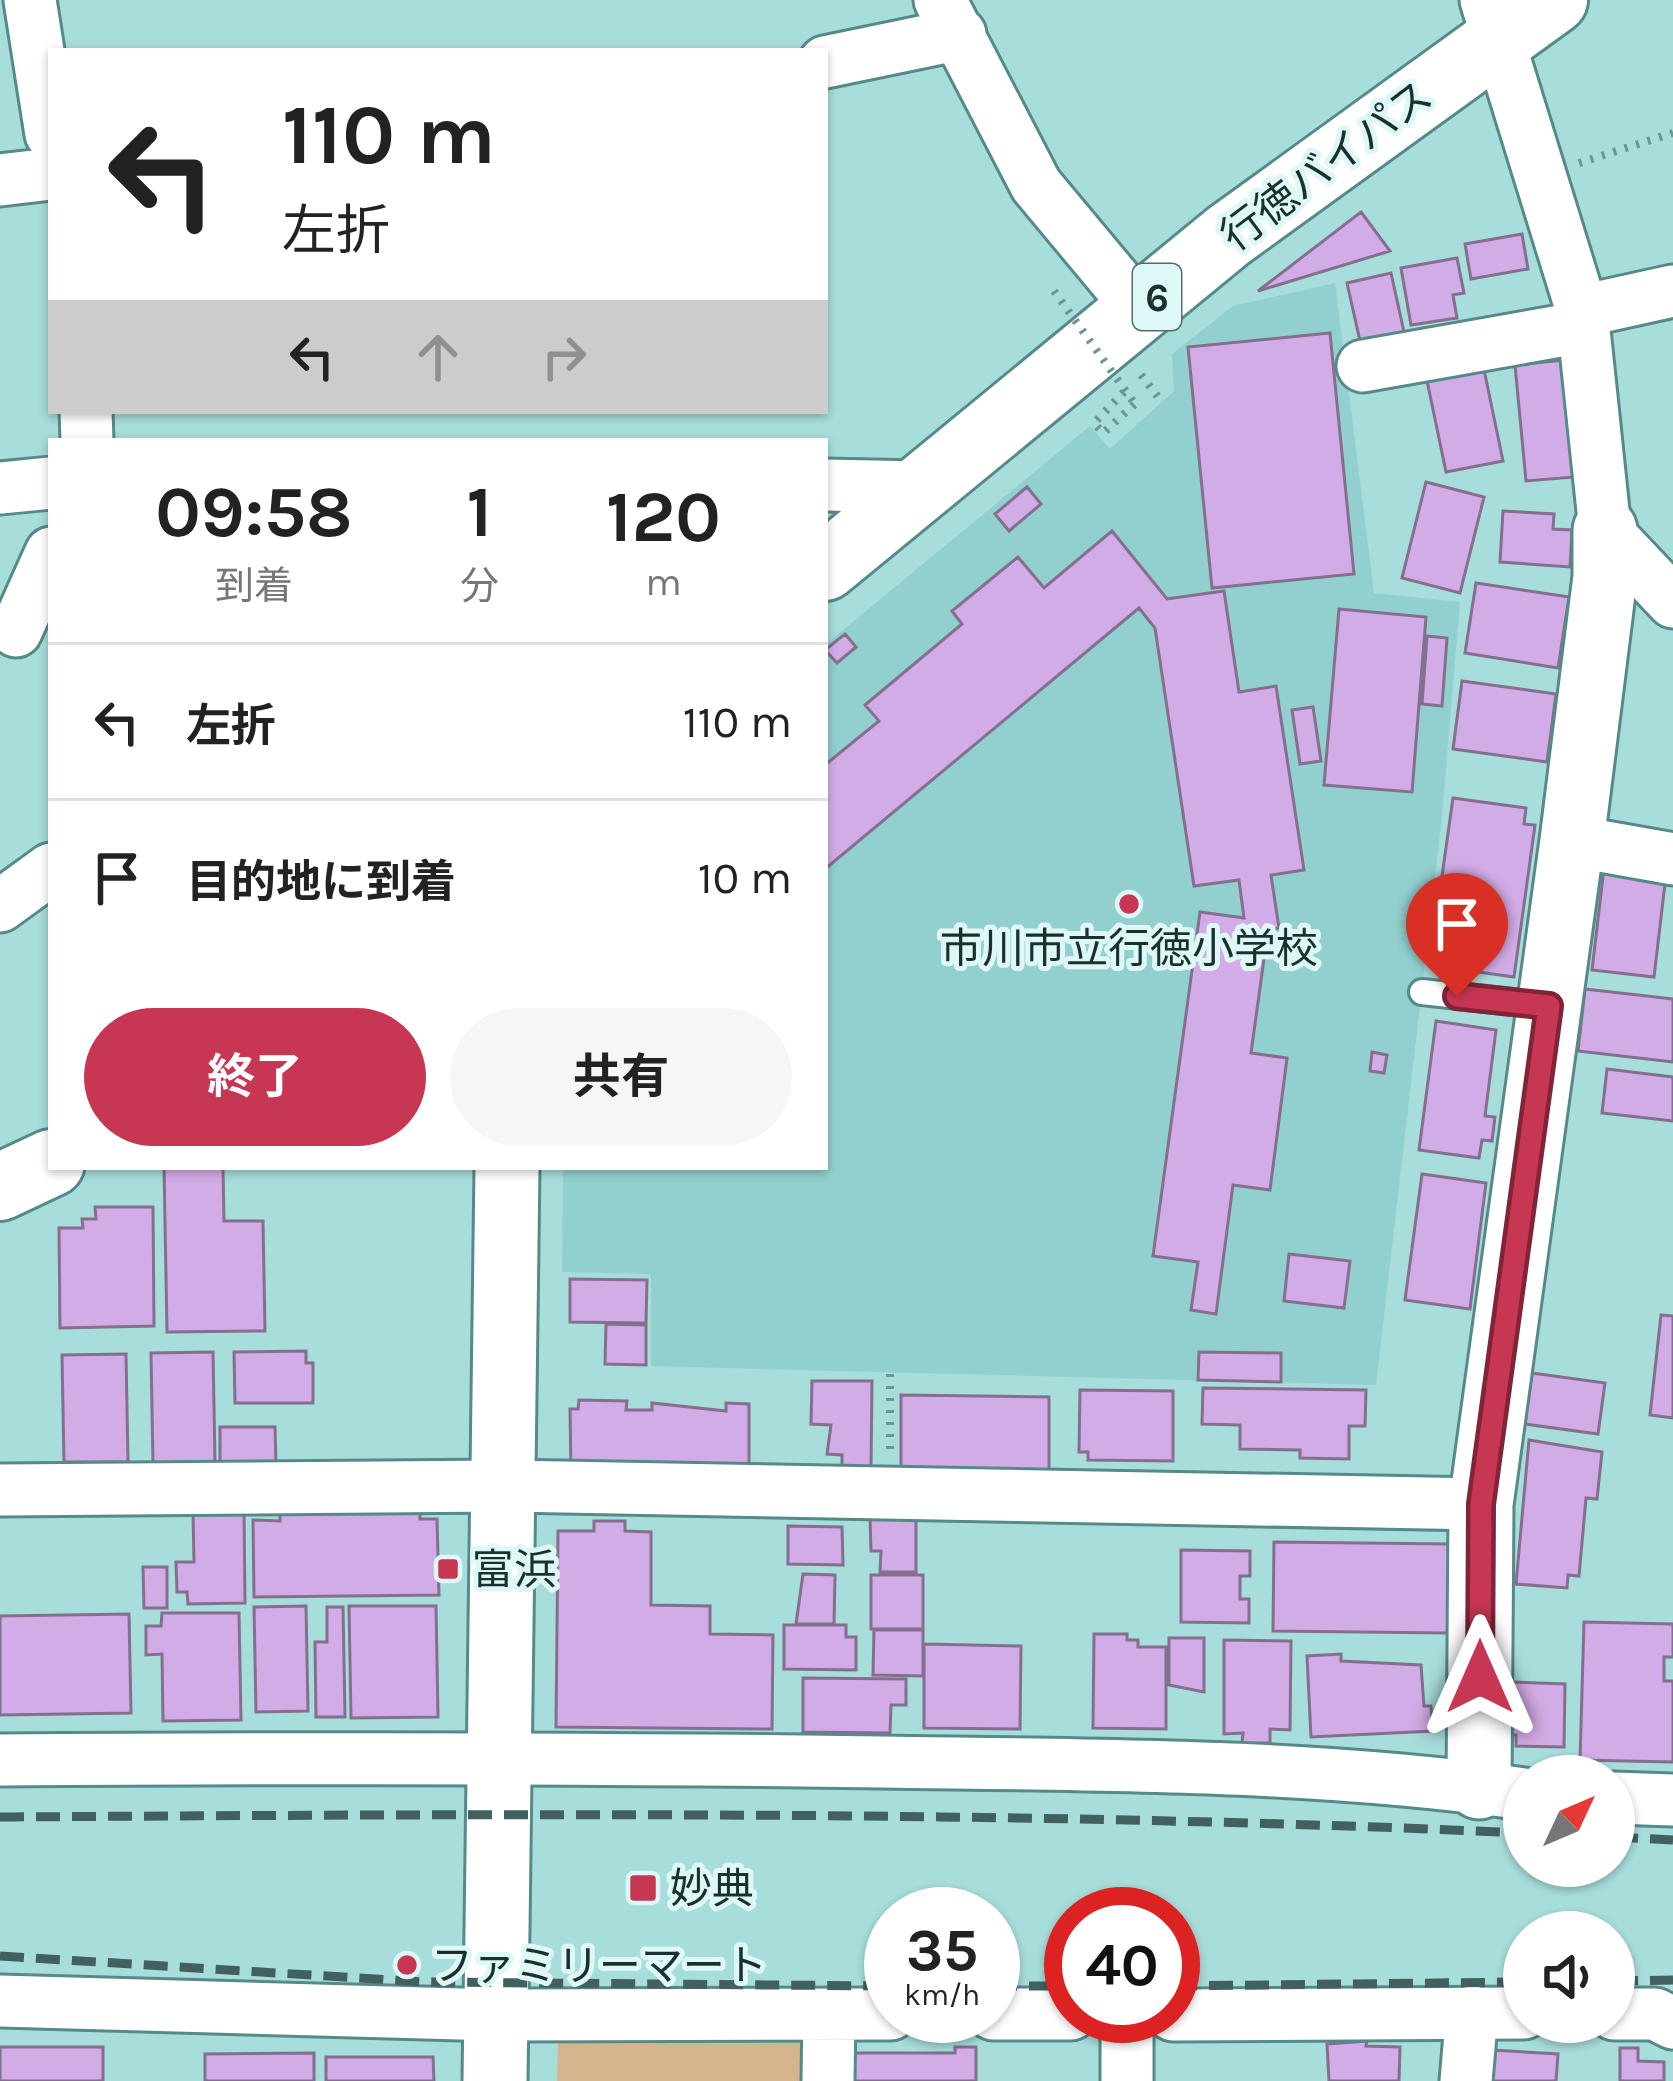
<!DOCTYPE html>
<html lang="ja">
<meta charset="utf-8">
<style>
body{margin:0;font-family:Karla,"Noto Sans JP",sans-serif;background:#f6f6f6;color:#222;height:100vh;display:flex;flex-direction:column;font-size:45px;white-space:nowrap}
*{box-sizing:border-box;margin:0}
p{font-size:39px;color:#767676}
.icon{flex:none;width:66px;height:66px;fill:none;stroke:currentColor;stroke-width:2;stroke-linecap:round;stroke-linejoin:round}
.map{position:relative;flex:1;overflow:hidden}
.details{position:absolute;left:48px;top:438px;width:780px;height:732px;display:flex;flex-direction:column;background:#fff;border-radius:0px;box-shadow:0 3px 9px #0004}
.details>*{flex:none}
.top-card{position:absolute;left:48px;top:48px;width:780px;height:366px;border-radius:0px;box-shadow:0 3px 9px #0004;background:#fff;color:#222;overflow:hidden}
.needle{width:78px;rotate:46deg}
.buttons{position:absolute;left:1503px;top:1755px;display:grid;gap:24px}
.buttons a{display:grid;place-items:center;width:132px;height:132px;border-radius:50%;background:#fff;box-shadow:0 3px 9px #0004;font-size:60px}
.speed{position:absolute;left:864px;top:1887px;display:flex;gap:24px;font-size:60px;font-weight:700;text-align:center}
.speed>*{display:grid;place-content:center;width:156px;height:156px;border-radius:50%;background:#fff;box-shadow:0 3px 9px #0004;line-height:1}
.speed small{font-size:30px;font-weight:400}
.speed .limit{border:18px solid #d22;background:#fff;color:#111}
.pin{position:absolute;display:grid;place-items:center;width:102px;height:102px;color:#fff;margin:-123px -51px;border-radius:50% 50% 50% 0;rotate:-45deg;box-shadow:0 0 12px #0007}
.pin .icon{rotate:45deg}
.me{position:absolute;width:132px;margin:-66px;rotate:0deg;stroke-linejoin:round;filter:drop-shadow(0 0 9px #0008)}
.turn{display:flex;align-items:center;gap:42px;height:252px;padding:0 36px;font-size:54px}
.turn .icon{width:156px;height:156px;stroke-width:2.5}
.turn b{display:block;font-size:84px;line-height:102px}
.lanes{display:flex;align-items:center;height:114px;padding:0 36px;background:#0003;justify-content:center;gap:60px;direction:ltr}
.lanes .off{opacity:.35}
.eta{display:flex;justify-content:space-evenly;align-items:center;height:204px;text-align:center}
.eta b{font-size:72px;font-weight:700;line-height:84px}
.cta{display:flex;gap:24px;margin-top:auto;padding:24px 36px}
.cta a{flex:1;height:138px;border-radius:72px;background:#c73754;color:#fff;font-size:48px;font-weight:700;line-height:138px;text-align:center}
.cta a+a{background:#f6f6f6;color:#222}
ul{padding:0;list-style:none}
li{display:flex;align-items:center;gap:36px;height:156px;padding:0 36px;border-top:3px solid #e0e0e0}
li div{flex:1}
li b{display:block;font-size:45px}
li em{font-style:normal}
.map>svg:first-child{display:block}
.built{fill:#91d0ce}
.green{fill:#d4b58d}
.building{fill:#d2ace6;stroke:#846f8f;stroke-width:3}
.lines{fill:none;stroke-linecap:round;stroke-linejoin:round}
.service-casing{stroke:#568a89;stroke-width:30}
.minor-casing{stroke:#568a89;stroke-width:57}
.tertiary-casing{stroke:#568a89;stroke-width:69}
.primary-casing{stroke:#568a89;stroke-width:72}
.path{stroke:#6c9594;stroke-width:8;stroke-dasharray:3 9;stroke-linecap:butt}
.service{stroke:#fff;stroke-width:24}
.minor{stroke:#fff;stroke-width:51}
.tertiary{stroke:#fff;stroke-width:63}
.primary{stroke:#fff;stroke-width:66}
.rail{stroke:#41605f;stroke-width:9;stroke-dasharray:24 12;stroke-linecap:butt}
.path-bridge{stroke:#6c9594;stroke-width:8;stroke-dasharray:3 9;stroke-linecap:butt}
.route-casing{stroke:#812437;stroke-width:30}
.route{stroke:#c73754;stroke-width:21}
.poi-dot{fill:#c73754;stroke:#ddf8f7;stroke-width:4.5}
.labels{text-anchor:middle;stroke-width:10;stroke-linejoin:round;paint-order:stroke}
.shield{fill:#ddf8f7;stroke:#546c6b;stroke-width:3}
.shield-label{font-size:39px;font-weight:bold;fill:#1a302f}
.street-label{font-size:42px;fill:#1a302f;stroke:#ddf8f7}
.poi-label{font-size:42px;fill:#1a302f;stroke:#ddf8f7;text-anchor:start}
</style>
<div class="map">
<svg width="1673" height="2081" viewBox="0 0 1673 2081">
<rect width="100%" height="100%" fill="#a7dddb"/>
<path class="built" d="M 1335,283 L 1374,593 L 1460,602 L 1442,816 L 1376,1385 L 651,1366 L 651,1274 L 562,1272 L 563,1167 L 825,1167 L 825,645 L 1090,426 L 1110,449 L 1174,391 L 1172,354 L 1233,306 Z"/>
<path class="green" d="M 558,2041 L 808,2043 L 808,2081 L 557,2081 Z"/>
<path class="building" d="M 1361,212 L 1390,251 L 1258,291 Z
M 1522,234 L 1528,269 L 1471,279 L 1465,244 Z
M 1457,258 L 1464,293 L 1453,295 L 1457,318 L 1411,325 L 1401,268 Z
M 1391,273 L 1404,332 L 1360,341 L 1347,283 Z
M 1330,333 L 1354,574 L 1212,588 L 1188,347 Z
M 1482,360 L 1503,461 L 1446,472 L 1425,371 Z
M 1565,360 L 1575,477 L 1526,481 L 1515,365 Z
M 1426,482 L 1484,497 L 1460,593 L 1402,578 Z
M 1027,487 L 1041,504 L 1009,531 L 995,514 Z
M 1503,511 L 1554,514 L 1553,529 L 1572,530 L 1570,567 L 1500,562 Z
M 1112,531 L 1167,599 L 1224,591 L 1239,692 L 1276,686 L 1304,870 L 1271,875 L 1279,928 L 1268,930 L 1251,1053 L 1287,1058 L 1270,1190 L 1233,1185 L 1216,1314 L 1191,1310 L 1198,1262 L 1153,1256 L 1200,912 L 1244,918 L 1239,880 L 1194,886 L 1155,628 L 1139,608 L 825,869 L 825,765 L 879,721 L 865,705 L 962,624 L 952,611 L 1018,557 L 1044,588 Z
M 1476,583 L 1569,597 L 1558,668 L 1465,653 Z
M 1339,609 L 1426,617 L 1412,792 L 1324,785 Z
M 845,634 L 856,647 L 837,663 L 825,650 Z
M 1427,636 L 1447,638 L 1442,706 L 1422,704 Z
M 1462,681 L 1556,694 L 1547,762 L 1453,749 Z
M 1313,707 L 1321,761 L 1300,764 L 1292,710 Z
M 1453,798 L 1526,808 L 1524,824 L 1535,825 L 1514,977 L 1443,967 L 1455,878 L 1442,876 Z
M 1604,868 L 1666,875 L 1654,977 L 1592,970 Z
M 1585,989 L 1673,999 L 1673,1062 L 1578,1051 Z
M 1436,1021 L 1496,1030 L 1485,1116 L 1495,1117 L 1492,1141 L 1482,1140 L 1479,1158 L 1419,1150 Z
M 1372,1052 L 1387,1055 L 1384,1073 L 1370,1071 Z
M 1607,1069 L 1673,1077 L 1673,1121 L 1602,1113 Z
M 164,1167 L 223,1167 L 224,1221 L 263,1221 L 265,1331 L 167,1332 Z
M 1422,1174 L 1486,1183 L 1470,1309 L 1405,1300 Z
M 95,1207 L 153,1207 L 154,1326 L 60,1328 L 59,1228 L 83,1228 L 82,1219 L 96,1219 Z
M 1289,1254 L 1350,1261 L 1344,1308 L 1284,1301 Z
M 570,1279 L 647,1280 L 646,1323 L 570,1322 Z
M 1661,1315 L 1673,1316 L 1673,1418 L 1650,1415 Z
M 606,1324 L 646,1325 L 646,1365 L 605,1364 Z
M 306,1351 L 306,1363 L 313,1363 L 313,1403 L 235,1403 L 234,1352 Z
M 213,1352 L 215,1463 L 153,1464 L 151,1353 Z
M 1199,1352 L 1281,1353 L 1281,1382 L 1198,1380 Z
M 126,1354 L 128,1462 L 64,1462 L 62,1355 Z
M 1532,1373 L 1605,1383 L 1598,1434 L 1525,1424 Z
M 812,1381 L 872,1381 L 871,1470 L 842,1470 L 842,1455 L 827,1454 L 831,1425 L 811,1424 Z
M 1203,1388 L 1366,1390 L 1365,1426 L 1349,1426 L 1349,1459 L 1300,1458 L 1300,1450 L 1240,1449 L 1240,1425 L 1202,1424 Z
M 1080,1390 L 1173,1391 L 1173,1461 L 1088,1460 L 1088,1452 L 1079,1452 Z
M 901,1395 L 1049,1397 L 1049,1473 L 901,1471 Z
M 579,1400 L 627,1401 L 626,1410 L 652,1410 L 652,1403 L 726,1411 L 726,1403 L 749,1404 L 749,1474 L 571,1472 L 570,1409 L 578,1409 Z
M 220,1427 L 275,1427 L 276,1463 L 220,1464 Z
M 1529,1440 L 1602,1452 L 1597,1499 L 1586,1498 L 1579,1576 L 1568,1575 L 1567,1588 L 1516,1584 Z
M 420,1511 L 420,1519 L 437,1519 L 439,1595 L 254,1597 L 253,1520 L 280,1521 L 280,1512 Z
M 193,1513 L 244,1513 L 245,1603 L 188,1604 L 187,1592 L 177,1592 L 176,1562 L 194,1562 Z
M 870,1518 L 916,1519 L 916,1572 L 880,1572 L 881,1551 L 871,1551 Z
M 594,1521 L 625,1521 L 625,1531 L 651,1532 L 651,1605 L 710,1606 L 710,1634 L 773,1635 L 772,1729 L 556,1727 L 558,1531 L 594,1531 Z
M 788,1526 L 842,1527 L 843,1565 L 788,1564 Z
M 1274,1542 L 1449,1544 L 1448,1633 L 1273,1631 Z
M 1181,1550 L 1250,1551 L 1250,1576 L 1240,1576 L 1240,1599 L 1249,1599 L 1249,1623 L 1181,1622 Z
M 143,1567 L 167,1567 L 167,1608 L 144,1608 Z
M 803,1574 L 835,1575 L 834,1624 L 796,1624 Z
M 871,1575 L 923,1575 L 923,1629 L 871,1629 Z
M 306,1606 L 308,1711 L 256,1712 L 254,1607 Z
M 349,1606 L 436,1606 L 438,1717 L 351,1718 Z
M 327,1607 L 343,1607 L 345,1717 L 316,1717 L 315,1642 L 327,1642 Z
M 162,1613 L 239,1613 L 241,1720 L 163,1721 L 162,1654 L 146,1655 L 146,1626 L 161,1626 Z
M 129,1614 L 131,1713 L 0,1715 L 0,1616 Z
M 1584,1622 L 1673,1624 L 1673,1657 L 1664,1657 L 1664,1681 L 1673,1681 L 1673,1762 L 1580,1760 Z
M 784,1625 L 846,1625 L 846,1637 L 856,1637 L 856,1670 L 784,1669 Z
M 874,1630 L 923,1630 L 923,1676 L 873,1675 Z
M 1094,1634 L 1127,1634 L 1127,1640 L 1138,1640 L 1138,1647 L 1166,1647 L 1166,1729 L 1093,1728 Z
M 1169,1638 L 1204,1638 L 1204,1692 L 1169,1685 Z
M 1224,1640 L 1291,1641 L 1290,1730 L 1270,1729 L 1270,1743 L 1242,1743 L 1243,1733 L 1224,1734 Z
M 924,1644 L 1021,1646 L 1020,1729 L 924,1728 Z
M 1341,1654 L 1341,1661 L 1421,1665 L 1424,1706 L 1431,1706 L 1433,1731 L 1311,1737 L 1307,1656 Z
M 803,1678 L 906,1679 L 906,1705 L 891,1705 L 890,1733 L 803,1732 Z
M 1511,1682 L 1565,1684 L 1564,1747 L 1516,1746 L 1516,1735 L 1510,1735 Z
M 1367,2041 L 1366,2046 L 1400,2047 L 1399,2081 L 1329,2081 L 1327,2044 Z
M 0,2047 L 103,2047 L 103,2081 L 0,2081 Z
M 955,2047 L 976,2047 L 976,2081 L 850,2081 L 850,2053 L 955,2053 Z
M 1620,2048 L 1638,2048 L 1638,2061 L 1664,2062 L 1664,2081 L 1620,2081 Z
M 1492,2050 L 1558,2054 L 1556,2081 L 1490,2081 Z
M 314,2053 L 314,2081 L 205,2081 L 205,2054 Z
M 326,2057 L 433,2057 L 434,2081 L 326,2081 Z"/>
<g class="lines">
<defs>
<path id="service" d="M 1422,992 L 1549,1006"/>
<path id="minor" d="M 30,0 L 51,134
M 940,0 L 1036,185 L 1141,311
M 1486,0 L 1582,311 L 1605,530 L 1673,602
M 825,62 L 960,34
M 0,180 L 51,174
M 1582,311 L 1673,291
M 1363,366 L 1583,327
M 86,411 L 87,441
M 825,485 L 921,487
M 0,488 L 51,483
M 16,631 L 51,553
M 1572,841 L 1673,859
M 0,906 L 51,869
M 0,1490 L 502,1486 L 1481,1504
M 0,1760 C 294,1758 587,1758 881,1762 C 1095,1765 1311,1764 1524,1794
M 1614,1798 L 1673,1800
M 0,2001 L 496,2015 L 891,2014
M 993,2014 L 1071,2014
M 1614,2014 L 1655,2014 L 1673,2023
M 1173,2015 L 1524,2013
M 828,2081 L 829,2014
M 1127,2081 L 1127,2016
M 1466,2081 L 1472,2012"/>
<path id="tertiary" d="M 1479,1787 L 1481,1504 L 1572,841 L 1605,577 L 1605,530
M 495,2081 L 507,1167"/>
<path id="primary" d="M 825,567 L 1228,236 L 1554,0
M 0,1187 L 51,1163"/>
</defs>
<use href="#service" class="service-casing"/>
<use href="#minor" class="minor-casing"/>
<use href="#tertiary" class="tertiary-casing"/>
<use href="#primary" class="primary-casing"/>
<path class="path" d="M 1579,163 L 1673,133
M 1141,375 L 1162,402
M 1124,392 L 1094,423 L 1103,433 L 1135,404
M 890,1449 L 890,1372"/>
<use href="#service" class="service"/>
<use href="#minor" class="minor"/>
<use href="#tertiary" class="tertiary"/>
<use href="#primary" class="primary"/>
<path class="rail" d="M 0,1817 C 508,1814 1016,1810 1524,1833
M 1614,1837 L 1673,1840
M 0,1956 L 424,1982 L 891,1986
M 1614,1981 L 1673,1980
M 993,1986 L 1071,1986
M 1173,1986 L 1524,1982"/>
<path class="path-bridge" d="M 1054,291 L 1135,404"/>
</g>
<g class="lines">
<defs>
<path id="route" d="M 1457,996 L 1549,1006 L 1481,1504 L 1480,1677"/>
</defs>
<use href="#route" class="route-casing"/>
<use href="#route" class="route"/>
</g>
<g class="poi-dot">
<circle cx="1129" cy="904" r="12"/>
<rect x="436" y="1557" width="24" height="24" rx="6"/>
<rect x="628" y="1873" width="30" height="30" rx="6"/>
<circle cx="407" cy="1965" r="12"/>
</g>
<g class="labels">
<rect class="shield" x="1133" y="264" width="48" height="66" rx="9"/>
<g class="shield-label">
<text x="1157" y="311">6</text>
</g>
<g class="street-label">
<text transform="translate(1326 165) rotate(-37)" y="15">行徳バイパス</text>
</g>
<g class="poi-label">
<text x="1129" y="963" text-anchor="middle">市川市立行徳小学校</text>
<text x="472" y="1584">富浜</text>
<text x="670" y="1903">妙典</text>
<text x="431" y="1980">ファミリーマート</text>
</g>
</g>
</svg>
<div class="buttons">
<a><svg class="needle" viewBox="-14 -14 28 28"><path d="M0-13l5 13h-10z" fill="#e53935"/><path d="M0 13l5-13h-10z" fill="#767676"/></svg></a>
<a><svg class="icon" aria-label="sound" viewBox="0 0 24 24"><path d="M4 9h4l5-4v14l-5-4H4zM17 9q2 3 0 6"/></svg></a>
</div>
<div class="speed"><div>35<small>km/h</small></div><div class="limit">40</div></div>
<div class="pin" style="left:1457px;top:996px;background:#d93025"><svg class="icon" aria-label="arrive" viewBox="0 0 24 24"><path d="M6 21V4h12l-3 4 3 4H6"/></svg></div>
<svg class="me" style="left:1480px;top:1677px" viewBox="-20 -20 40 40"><path d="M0-17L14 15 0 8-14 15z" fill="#c73754" stroke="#fff" stroke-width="4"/></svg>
<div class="top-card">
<div class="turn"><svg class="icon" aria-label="left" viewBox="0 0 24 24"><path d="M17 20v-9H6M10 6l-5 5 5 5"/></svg><div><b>110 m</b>左折</div></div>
<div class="lanes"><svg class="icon" aria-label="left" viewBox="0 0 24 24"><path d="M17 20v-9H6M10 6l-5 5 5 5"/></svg><svg class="icon off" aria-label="ahead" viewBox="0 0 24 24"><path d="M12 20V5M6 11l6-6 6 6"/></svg><svg class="icon off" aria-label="right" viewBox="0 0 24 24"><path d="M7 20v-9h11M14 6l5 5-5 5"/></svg></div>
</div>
<section class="details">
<div class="eta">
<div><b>09:58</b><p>到着</p></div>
<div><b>1</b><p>分</p></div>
<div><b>120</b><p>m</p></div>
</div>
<ul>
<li><svg class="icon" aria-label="left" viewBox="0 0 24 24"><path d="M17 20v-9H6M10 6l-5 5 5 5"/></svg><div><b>左折</b></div><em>110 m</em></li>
<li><svg class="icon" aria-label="arrive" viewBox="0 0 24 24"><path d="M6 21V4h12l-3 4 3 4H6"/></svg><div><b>目的地に到着</b></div><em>10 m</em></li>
</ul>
<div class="cta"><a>終了</a><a>共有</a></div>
</section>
</div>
